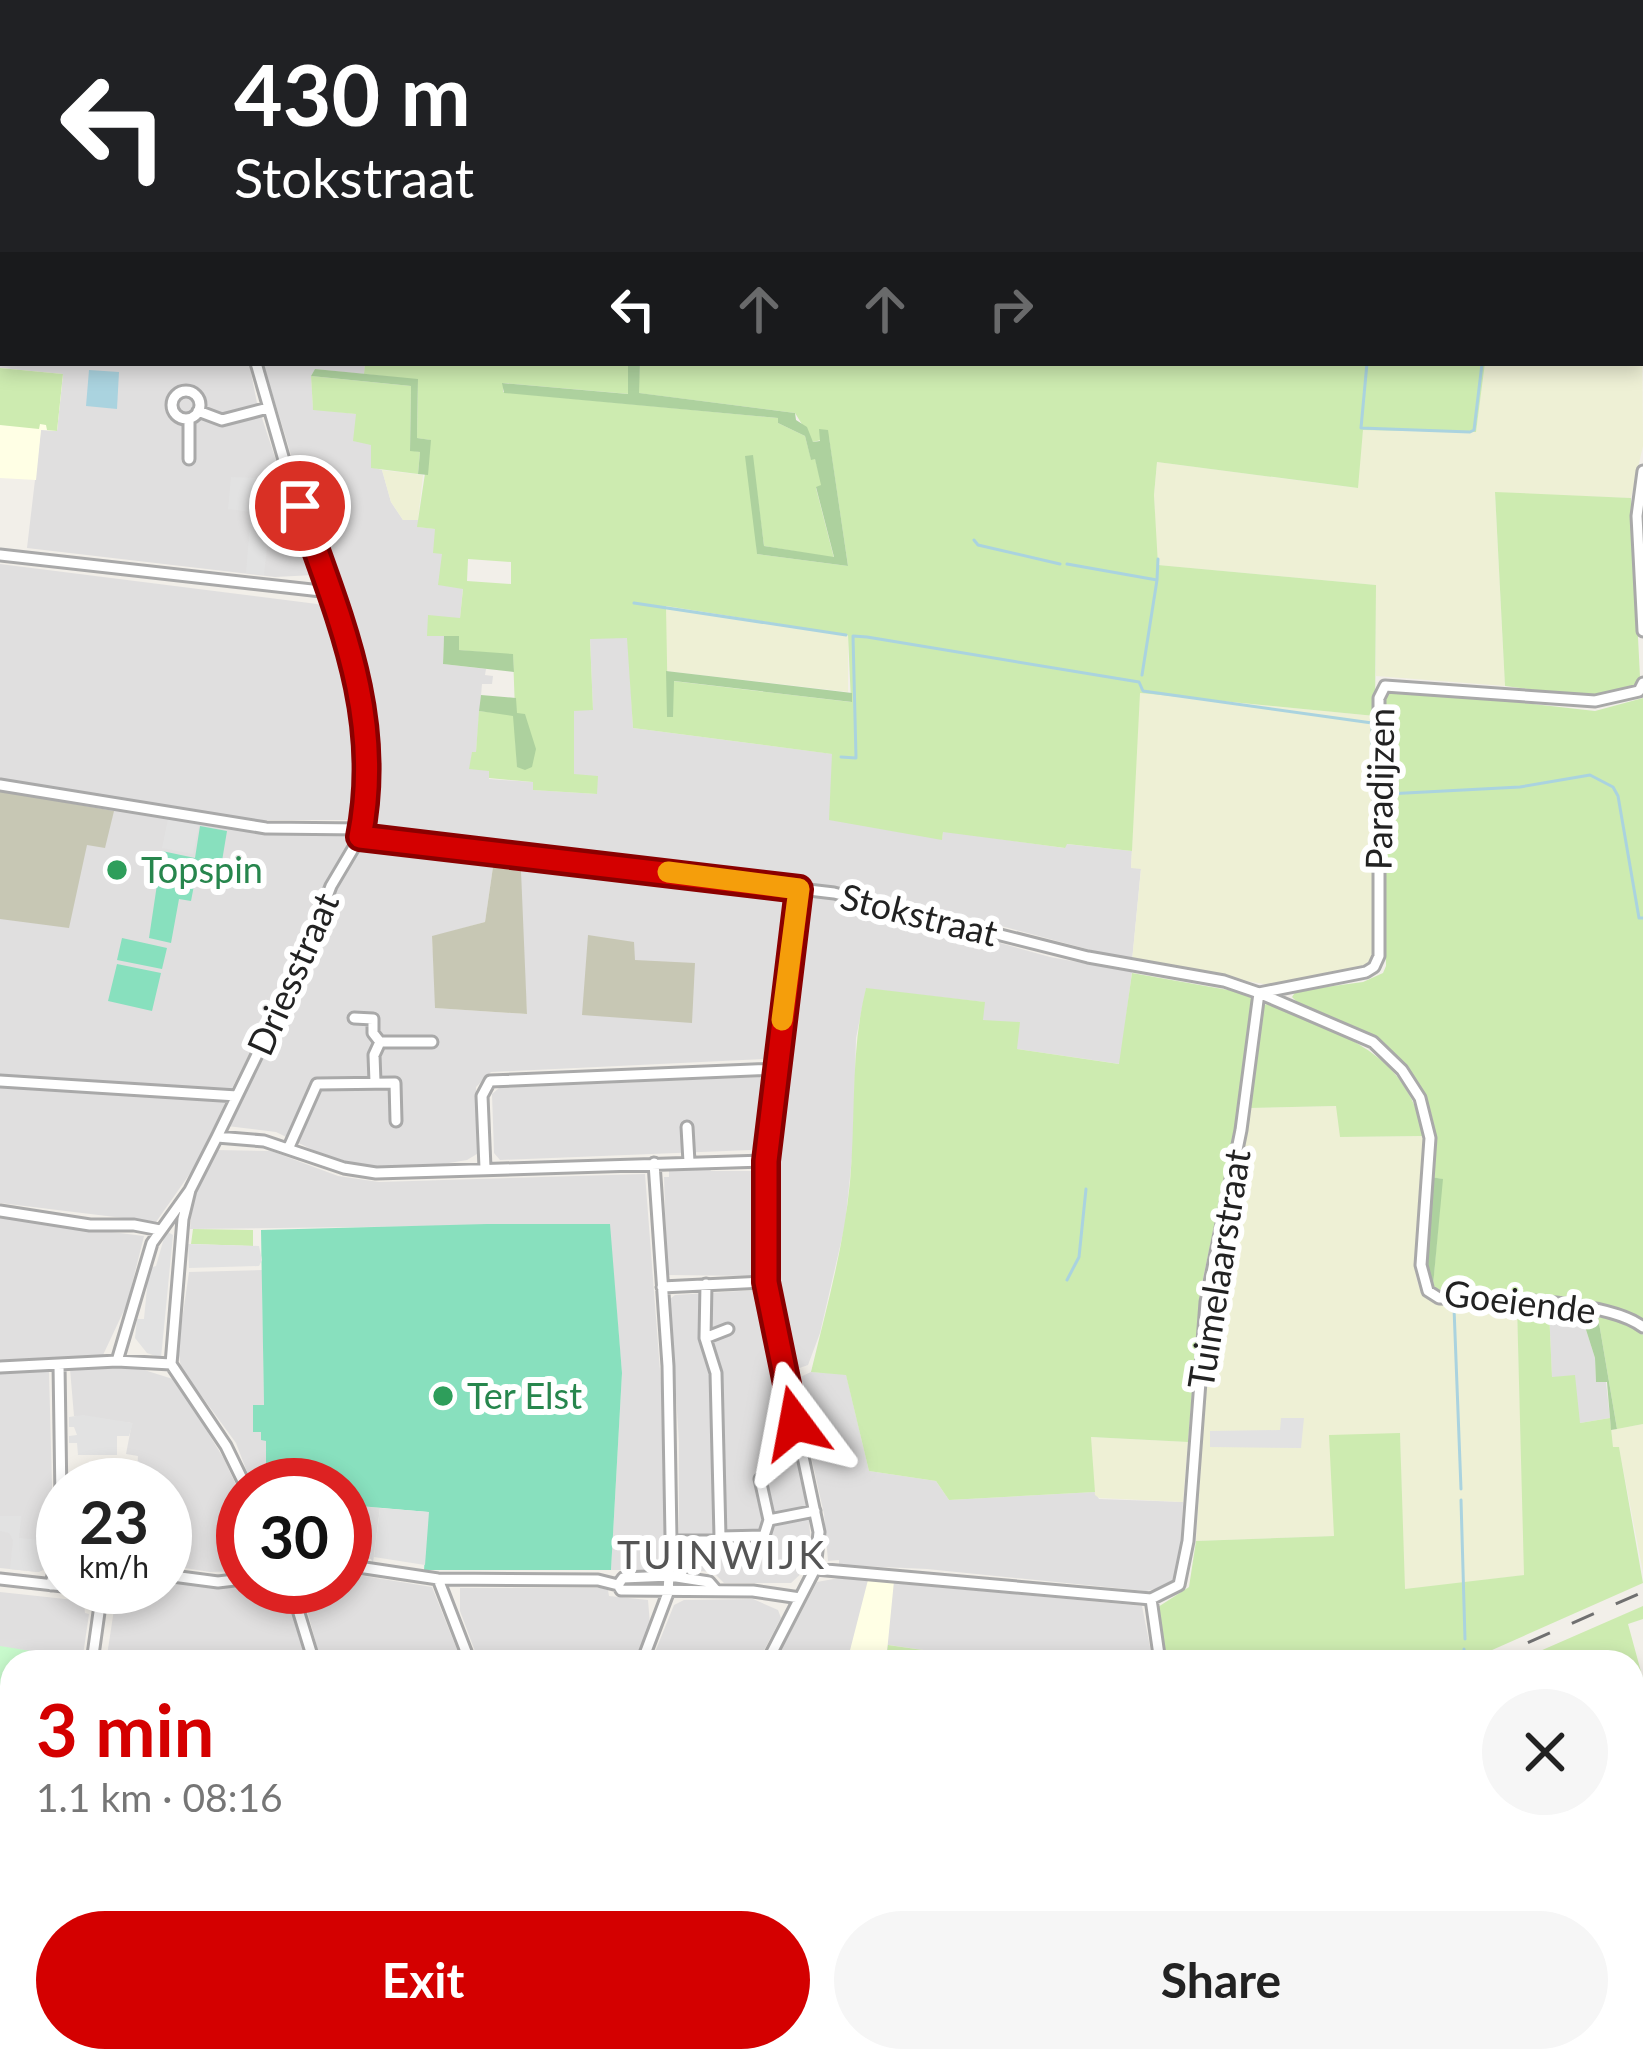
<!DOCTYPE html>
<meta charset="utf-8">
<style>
body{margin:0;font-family:Lato,sans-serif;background:#f6f6f6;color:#222;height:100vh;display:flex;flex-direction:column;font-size:45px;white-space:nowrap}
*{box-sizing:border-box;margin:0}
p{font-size:39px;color:#767676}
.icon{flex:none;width:66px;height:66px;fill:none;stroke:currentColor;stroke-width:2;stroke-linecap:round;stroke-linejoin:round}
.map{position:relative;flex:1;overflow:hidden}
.panel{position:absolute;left:0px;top:1650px;width:1644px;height:423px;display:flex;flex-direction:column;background:#fff;border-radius:36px 36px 0 0;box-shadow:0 6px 18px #0003}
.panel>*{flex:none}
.hud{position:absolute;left:0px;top:0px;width:1644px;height:366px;box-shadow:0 6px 18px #0003;background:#202124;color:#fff;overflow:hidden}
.speed{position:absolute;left:36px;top:1458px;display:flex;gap:24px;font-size:60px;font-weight:700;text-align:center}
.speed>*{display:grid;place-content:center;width:156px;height:156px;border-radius:50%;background:#fff;box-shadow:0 6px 18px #0003;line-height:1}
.speed small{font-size:30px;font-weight:400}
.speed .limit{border:18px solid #d22;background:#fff;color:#111}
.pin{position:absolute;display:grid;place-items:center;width:102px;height:102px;color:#fff;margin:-51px;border:6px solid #fff;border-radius:50%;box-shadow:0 3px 12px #0007}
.me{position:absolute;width:132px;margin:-66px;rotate:347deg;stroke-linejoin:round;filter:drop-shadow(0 0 9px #0008)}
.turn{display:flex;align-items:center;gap:42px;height:252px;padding:0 36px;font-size:54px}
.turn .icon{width:156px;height:156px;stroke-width:2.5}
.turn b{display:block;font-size:84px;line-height:102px}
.lanes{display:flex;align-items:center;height:114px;padding:0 36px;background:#0003;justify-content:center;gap:60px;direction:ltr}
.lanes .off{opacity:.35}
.round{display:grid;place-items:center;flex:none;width:126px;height:126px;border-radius:63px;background:#f6f6f6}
.summary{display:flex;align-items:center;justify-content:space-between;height:204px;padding:0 36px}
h1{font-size:72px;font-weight:700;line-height:90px;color:#d40000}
.primary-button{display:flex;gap:24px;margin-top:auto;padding:24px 36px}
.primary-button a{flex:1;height:138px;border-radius:72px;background:#d40000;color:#fff;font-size:48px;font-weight:700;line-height:138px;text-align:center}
.primary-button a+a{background:#f6f6f6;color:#222}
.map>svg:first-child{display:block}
.residential{fill:#e0dfdf;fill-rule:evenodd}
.education{fill:#ffffe5}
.construction{fill:#c7c7b4}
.farmland{fill:#eef0d5}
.grass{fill:#cdebb0;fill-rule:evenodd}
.forest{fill:#add19e}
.park{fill:#c8facc}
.pitch{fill:#88e0be}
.parking{fill:#e2e2e2}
.water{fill:#aad3df}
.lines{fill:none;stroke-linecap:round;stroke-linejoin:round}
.stream{stroke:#aad3df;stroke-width:3}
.minor-casing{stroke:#a9a9a9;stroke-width:15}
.minor{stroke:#fff;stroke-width:9}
.rail{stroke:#707070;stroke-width:3;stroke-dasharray:24 24;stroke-linecap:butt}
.route-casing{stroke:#8a0000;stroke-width:30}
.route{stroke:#d40000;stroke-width:21}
.slow{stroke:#f59e0b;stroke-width:21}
.leisure-dot{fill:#2e9e5b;stroke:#fff;stroke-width:4.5}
.labels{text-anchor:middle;stroke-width:12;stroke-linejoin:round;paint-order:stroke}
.street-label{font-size:36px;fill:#222;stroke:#fff}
.leisure-label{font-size:36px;fill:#27864d;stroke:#fff;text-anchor:start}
.neighbourhood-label{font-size:39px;letter-spacing:3px;fill:#555;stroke:#fff}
</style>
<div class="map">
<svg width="1643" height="2072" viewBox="0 0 1643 2072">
<rect width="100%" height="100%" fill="#f2efe9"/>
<path class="residential" d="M 0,195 L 3,195 L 3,363 L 249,363 L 257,403 L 314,575 L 275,577 L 27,548 L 41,429 L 57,430 L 63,375 L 0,368 Z
M 263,363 L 365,363 L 364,374 L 315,369 L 311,376 L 313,409 L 356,414 L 372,445 L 371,467 L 382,470 L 391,502 L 403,520 L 418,520 L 418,527 L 436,529 L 434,553 L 442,553 L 463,588 L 460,618 L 427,636 L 444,636 L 443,664 L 486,669 L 485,675 L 493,676 L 492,684 L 482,684 L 476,752 L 489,771 L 489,779 L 533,782 L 534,790 L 597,794 L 574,774 L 574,710 L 593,710 L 590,638 L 628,638 L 633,728 L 833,754 L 942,839 L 943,831 L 1064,848 L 1066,844 L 1132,851 L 1131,867 L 1141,868 L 1132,961 L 892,897 L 788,882 L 791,897 L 766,1059 L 491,1072 L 476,1087 L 477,1154 L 467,1160 L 443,1164 L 376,1166 L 352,1163 L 317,1152 L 276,1132 L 227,1126 L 313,956 L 340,880 L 360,845 L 372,834 L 373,738 L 365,672 L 303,494 ZM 493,867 L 519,881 L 527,1014 L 436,1008 L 432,937 L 485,922 Z
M 0,564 L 325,605 L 341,636 L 356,717 L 356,753 L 361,763 L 357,820 L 248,820 L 0,780 Z
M 0,791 L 266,835 L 340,830 L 354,833 L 324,886 L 294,966 L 231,1090 L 0,1076 Z
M 814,897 L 855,902 L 1050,957 L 1132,972 L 1120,1064 L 1017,1049 L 982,1020 L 984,1002 L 866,989 L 856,1038 L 853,1148 L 845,1225 L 820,1333 L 808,1365 L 791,1371 L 778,1301 L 773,1171 L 806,901 Z
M 760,1077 L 764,1082 L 757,1144 L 751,1150 L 500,1160 L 494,1153 L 492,1094 L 499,1088 Z
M 0,1087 L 224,1101 L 225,1103 L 196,1165 L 156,1222 L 0,1203 Z
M 215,1150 L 271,1151 L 338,1176 L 379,1182 L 645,1174 L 661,1383 L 664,1535 L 663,1562 L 658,1563 L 658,1570 L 611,1570 L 622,1373 L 609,1224 L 190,1229 L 193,1198 Z
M 710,1168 L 711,1171 L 758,1171 L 759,1268 L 754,1269 L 754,1276 L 667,1275 L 664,1177 L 669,1177 L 669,1170 Z
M 0,1218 L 144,1236 L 127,1304 L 103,1355 L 0,1361 Z
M 262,1270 L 264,1406 L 254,1432 L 261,1432 L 267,1441 L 276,1485 L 252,1485 L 236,1443 L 181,1368 L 178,1349 L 189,1272 Z
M 757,1290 L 762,1295 L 808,1511 L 811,1543 L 805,1570 L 791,1583 L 724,1583 L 713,1572 L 685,1570 L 679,1564 L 679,1442 L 670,1299 L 675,1295 Z
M 1549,1310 L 1581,1314 L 1595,1358 L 1596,1382 L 1606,1382 L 1610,1418 L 1580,1423 L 1552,1378 Z
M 138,1368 L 176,1380 L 224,1459 L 243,1500 L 243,1571 L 210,1572 L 165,1565 L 165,1485 L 136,1485 L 138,1456 L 126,1454 L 132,1423 L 74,1416 L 70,1369 Z
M 0,1372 L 49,1372 L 53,1522 L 48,1568 L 38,1572 L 0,1568 Z
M 811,1372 L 846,1374 L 869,1471 L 936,1481 L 949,1500 L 1095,1492 L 1099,1499 L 1183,1502 L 1180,1558 L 1175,1585 L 1146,1591 L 927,1569 L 839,1565 L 839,1560 L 828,1561 L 824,1514 L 794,1380 Z
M 345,1499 L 361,1500 L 361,1506 L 380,1508 L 373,1563 L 371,1559 L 345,1555 Z
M 345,1573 L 432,1587 L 462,1662 L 321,1662 L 301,1587 L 345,1587 Z
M 839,1578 L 1142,1606 L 1153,1662 L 1006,1662 L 889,1645 L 886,1662 L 775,1662 L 817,1582 Z
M 165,1581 L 210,1588 L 284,1587 L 307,1662 L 106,1662 L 115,1603 L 110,1601 L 112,1587 L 165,1587 Z
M 460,1588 L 601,1588 L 608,1590 L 609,1596 L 648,1600 L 650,1624 L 635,1662 L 479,1662 L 460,1611 Z
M 0,1592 L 84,1601 L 85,1613 L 89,1614 L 82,1662 L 12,1662 L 12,1844 L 0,1891 Z
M 753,1599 L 778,1610 L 781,1618 L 758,1662 L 651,1662 L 674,1605 L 684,1600 Z
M 178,2061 L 256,2061 L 268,2072 L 176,2072 Z
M 277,2061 L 426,2061 L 427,2072 L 289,2072 Z"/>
<path class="education" d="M 0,368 L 63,374 L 57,431 L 41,430 L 36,480 L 0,478 Z
M 868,1580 L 894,1581 L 886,1662 L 847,1662 Z"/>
<path class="construction" d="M 0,791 L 114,811 L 105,848 L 87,845 L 69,928 L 0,919 Z
M 493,867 L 521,871 L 527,1014 L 435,1008 L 432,936 L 485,922 Z
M 588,935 L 634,942 L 635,960 L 695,963 L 692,1023 L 582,1015 Z"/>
<path class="farmland" d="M 150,0 L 480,0 L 479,3 Z
M 1641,196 L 1643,446 L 1631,498 L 1495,493 L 1505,686 L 1376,676 L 1376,585 L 1157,565 L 1154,495 L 1157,462 L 1357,488 L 1363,429 L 1476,432 L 1485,363 L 1641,363 Z
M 382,470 L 423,475 L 418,520 L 403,520 L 391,502 Z
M 665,606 L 848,635 L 848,692 L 666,671 Z
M 1139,693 L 1375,716 L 1374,947 L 1373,958 L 1365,965 L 1286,983 L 1264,984 L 1132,961 L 1141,869 L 1131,868 Z
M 1337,1106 L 1341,1137 L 1424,1136 L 1416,1237 L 1416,1277 L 1421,1293 L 1434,1302 L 1517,1306 L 1525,1575 L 1404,1590 L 1400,1434 L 1334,1536 L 1196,1541 L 1211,1308 L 1249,1108 Z
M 1643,1424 L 1643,1572 L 1619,1448 L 1613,1448 L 1611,1430 Z
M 1090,1437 L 1188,1442 L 1183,1502 L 1099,1498 L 1095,1495 Z"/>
<path class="grass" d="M 1052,0 L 1406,0 L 1406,3 L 1053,3 Z
M 365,363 L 628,363 L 629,394 L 503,383 L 503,392 L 778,418 L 778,423 L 805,436 L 811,459 L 815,458 L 822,485 L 816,488 L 834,558 L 764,546 L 752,455 L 757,554 L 848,566 L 829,438 L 813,442 L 795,413 L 638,393 L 640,363 L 1485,363 L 1476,432 L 1363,430 L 1358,488 L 1157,462 L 1154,495 L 1158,565 L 1376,585 L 1375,716 L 1140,693 L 1132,851 L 1067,844 L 1065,848 L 943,832 L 942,840 L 829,820 L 832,754 L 633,728 L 627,638 L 590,639 L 593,710 L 574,711 L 574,774 L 598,776 L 597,794 L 533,790 L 533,782 L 489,778 L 489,771 L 469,769 L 472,752 L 476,752 L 479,711 L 514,715 L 517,766 L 513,655 L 458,650 L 458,636 L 427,636 L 428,615 L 460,618 L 463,589 L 438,585 L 442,554 L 433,553 L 435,529 L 417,527 L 430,440 L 417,438 L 418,380 L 364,374 ZM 468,559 L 511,562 L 511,584 L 467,581 ZM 666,606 L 848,635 L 851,702 L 673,681 L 668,717 Z
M 0,368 L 63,374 L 57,431 L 47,430 L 46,425 L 40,424 L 39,429 L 0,425 Z
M 311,376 L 411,386 L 410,450 L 420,452 L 418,474 L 371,468 L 371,445 L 353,441 L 356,414 L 313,410 Z
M 1495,492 L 1631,498 L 1640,677 L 1634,688 L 1584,696 L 1505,686 Z
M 1393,688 L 1595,711 L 1643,698 L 1643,1322 C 1583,1290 1503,1295 1437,1292 L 1433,1286 L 1442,1179 L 1431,1177 C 1433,1159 1436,1139 1433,1121 C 1425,1078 1389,1042 1350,1026 C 1331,1018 1305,1012 1292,997 L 1296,991 L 1363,982 L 1383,973 L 1386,966 L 1384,700 Z
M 1132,973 L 1245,993 L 1254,1001 L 1240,1103 L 1200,1293 L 1188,1442 L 1091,1437 L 1095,1492 L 949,1500 L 936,1481 L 869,1471 L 846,1375 L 811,1372 C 826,1310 844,1246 850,1182 C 856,1117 850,1052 866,988 L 985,1002 L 983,1020 L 1020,1022 L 1017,1049 L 1119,1064 Z
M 1268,1004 C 1340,1035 1406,1049 1424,1136 L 1340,1137 L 1336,1106 L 1249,1108 L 1260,1015 L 1263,1005 Z
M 193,1229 L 253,1230 L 253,1246 L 191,1244 Z
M 1517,1306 L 1549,1310 L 1552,1377 L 1575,1375 L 1580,1423 L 1610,1418 L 1613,1447 L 1619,1447 L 1643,1583 L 1465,1662 L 1167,1662 L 1158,1607 L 1189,1587 L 1196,1541 L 1334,1536 L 1329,1435 L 1400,1433 L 1405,1589 L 1524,1575 Z
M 1598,1317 L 1620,1321 L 1643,1335 L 1643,1424 L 1617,1429 Z
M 1643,1606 L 1643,1619 L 1628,1624 L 1643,1679 L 1643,2072 L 1378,2072 L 1341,2066 L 1249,2070 L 1248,2061 L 1632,2061 L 1632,1662 L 1515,1662 Z
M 888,1645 L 1006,1662 L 886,1662 Z
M 695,2061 L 1083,2061 L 1086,2072 L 696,2072 Z"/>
<path class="forest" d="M 628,363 L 640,363 L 639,393 L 795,413 L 796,420 L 807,427 L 813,442 L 820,441 L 819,429 L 828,430 L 848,566 L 757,554 L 745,456 L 753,455 L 764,546 L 834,557 L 816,487 L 821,485 L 815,459 L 811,460 L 805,436 L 778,423 L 778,418 L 504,393 L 502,383 L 628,394 Z
M 315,369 L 418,379 L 417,438 L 431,440 L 428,475 L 418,474 L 420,452 L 410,451 L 411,386 L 311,376 Z
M 444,636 L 459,636 L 459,650 L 513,654 L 514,672 L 443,664 Z
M 666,671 L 852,693 L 852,702 L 674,681 L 673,717 L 667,717 Z
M 481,695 L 516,698 L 517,713 L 525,714 L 536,749 L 532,767 L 525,770 L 517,767 L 513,716 L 479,711 Z
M 1431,1177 L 1443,1179 L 1433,1286 L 1437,1292 L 1428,1287 L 1425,1277 Z
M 1581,1314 L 1598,1317 L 1617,1429 L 1611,1430 L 1607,1382 L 1596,1382 L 1595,1358 Z"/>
<path class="park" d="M 0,1646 L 44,1653 L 43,1662 L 12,1662 L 12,1811 L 7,1834 L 0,1833 Z"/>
<path class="pitch" d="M 200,826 L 227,831 L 222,861 L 198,858 L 226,865 L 224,880 L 196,875 L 191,901 L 179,899 L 171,943 L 149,938 L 162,851 L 195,858 Z
M 122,938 L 167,948 L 162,969 L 117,960 Z
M 117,964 L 161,973 L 152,1011 L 108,1001 Z
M 487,1224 L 610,1224 L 622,1373 L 611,1570 L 424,1570 L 428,1512 L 360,1506 L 360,1500 L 345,1499 L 345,1485 L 276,1485 L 271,1468 L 266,1467 L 266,1441 L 261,1440 L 261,1432 L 253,1432 L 253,1405 L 264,1405 L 261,1230 Z"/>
<path class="parking" d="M 231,477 L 281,479 L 293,512 L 270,520 L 264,575 L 246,573 L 251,512 L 228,509 Z
M 168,819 L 199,825 L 193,854 L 162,848 Z
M 166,1231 L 173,1235 L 161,1358 L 147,1353 L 135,1338 L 137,1319 L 144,1319 L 149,1268 L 156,1266 Z
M 188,1244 L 259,1246 L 262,1260 L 259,1266 L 189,1268 Z
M 83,1415 L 133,1423 L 129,1436 L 117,1436 L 117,1455 L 78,1455 L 77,1443 L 69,1443 L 69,1436 L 77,1435 L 74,1427 L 69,1427 L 69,1417 Z
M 1281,1418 L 1304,1418 L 1301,1448 L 1210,1447 L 1210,1431 L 1280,1430 Z
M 380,1508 L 429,1512 L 425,1565 L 374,1557 Z
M 0,1516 L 21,1516 L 19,1538 L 51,1541 L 48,1568 L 38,1572 L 10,1569 L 13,1540 L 9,1533 L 0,1531 Z"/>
<path class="water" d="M 89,370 L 119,372 L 117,409 L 86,406 Z"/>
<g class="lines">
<path class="stream" d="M 1105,0 L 1106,3
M 1641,290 L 1643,290
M 1367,363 L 1361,428 L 1470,432 L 1474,430 L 1482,364
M 974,540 L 978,545 L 1060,564
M 1067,564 L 1157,580 L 1142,675
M 1157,580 L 1158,559
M 634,603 L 846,635
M 841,757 L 856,758 L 853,636 L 867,637 L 1139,682 L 1143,691 L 1372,723 L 1372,795
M 1387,794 L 1520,787 L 1590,775 L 1613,787 L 1618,796 L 1639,918 L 1643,918
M 1067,1280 L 1079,1257 L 1086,1189
M 1454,1308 L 1461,1489
M 1461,1500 L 1465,1639
M 1464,1649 L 1464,1662
M 1312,1659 L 1313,1662"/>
<defs>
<path id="minor" d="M 143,0 L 144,3
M 765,0 L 765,3
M 748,3 L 750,0
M 1641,46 L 1643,41
M 1641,101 L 1643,102
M 0,105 L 3,104
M 0,162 L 3,187
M172 405a14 14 0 1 1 28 0a14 14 0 1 1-28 0Z
M 198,411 L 222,420 L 268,408
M 189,459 L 189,419
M 1643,471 L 1637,516 L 1643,631
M 0,555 L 330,592
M 0,785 L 266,828 L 362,829
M 360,837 L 834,893 L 1088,957 L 1224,981 L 1259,993 L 1373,1042 L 1402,1070 L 1420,1098 L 1430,1138 L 1421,1265 L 1428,1291 L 1439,1298 C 1488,1299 1605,1298 1643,1327
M 1259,993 L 1366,972 L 1374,967 L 1379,956 L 1379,698 L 1385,686 L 1595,701 L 1639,691 L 1643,683
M 354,1018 L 373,1019 L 373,1033 L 380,1042 L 374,1055 L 375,1082
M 380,1042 L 432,1042
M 0,1081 L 237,1096
M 687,1127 L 689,1162
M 217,1137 L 264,1141 L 344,1168 L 376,1173 L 766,1161
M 289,1147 L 317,1084 L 395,1083 L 396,1121
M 485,1168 L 482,1096 L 490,1081 L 775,1069
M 190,1190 L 183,1219 L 171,1364 L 226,1446 L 245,1485
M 0,1211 L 90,1225 L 134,1225 L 160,1230
M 706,1284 L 705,1338 L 716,1373 L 720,1537
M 662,1287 L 766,1282
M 705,1338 L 728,1329
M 117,1361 L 152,1243 L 190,1190 L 217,1137 L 304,958 L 331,886 L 360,837 L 365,813 L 365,733 L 353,654 L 288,474 L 256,363
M 0,1367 L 117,1361 L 171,1364
M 760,1479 L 769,1520
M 670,1541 L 714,1541 L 720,1537 L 764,1536 L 769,1520 L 815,1511
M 57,1556 L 61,1499 L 59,1365
M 345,1565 L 438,1579 L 598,1580 L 618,1585 L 621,1590 L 753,1591 L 800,1598
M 815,1569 L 1151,1599 L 1179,1585 L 1188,1541 L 1206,1302 L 1241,1130 L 1259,993
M 165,1575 L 218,1582 L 243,1579
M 0,1579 L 63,1586
M 438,1579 L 470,1662
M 51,1585 L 57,1556 L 63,1557
M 618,1585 L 623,1578 L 670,1576 L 709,1582 L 715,1589
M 68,1587 L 103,1589
M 291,1587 L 314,1662
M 1151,1599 L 1160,1662
M 92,1662 L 102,1591
M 642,1662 L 668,1593 L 671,1537 L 668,1366 L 654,1163
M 767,1662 L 815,1569 L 819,1532 L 766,1282 L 766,1161 L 799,888
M 3,1908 L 12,1870
M 266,2061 L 277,2072
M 432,2061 L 433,2072
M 1242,2061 L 1243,2072
M 76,2072 L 81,2061
M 169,2072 L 170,2061"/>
</defs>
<use href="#minor" class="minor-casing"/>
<use href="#minor" class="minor"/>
<path class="rail" d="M 1484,1662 L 1643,1592
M 547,2072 L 572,2061"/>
</g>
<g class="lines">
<defs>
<path id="route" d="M 300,506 C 339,617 384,716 360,837 L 799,889 L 766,1161 L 766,1282 L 795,1423"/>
</defs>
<use href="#route" class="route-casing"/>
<use href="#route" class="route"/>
<path class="slow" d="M 668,872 L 799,889 L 782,1020"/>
</g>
<g class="leisure-dot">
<circle cx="117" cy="870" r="12"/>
<circle cx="443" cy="1396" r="12"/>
</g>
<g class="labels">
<g class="street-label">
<text transform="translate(1380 789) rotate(-89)" y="13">Paradijzen</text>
<text transform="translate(919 915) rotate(14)" y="13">Stokstraat</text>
<text transform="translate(293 974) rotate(-66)" y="13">Driesstraat</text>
<text transform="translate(1219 1269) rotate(-81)" y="13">Tuimelaarstraat</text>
<text transform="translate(1520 1302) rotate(7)" y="13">Goeiende</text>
</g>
<g class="leisure-label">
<text x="141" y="883">Topspin</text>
<text x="467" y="1409">Ter Elst</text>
</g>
<g class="neighbourhood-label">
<text x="722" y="1569">TUINWIJK</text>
</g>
</g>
</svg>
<div class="speed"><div>23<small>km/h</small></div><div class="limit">30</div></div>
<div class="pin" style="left:300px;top:506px;background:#d93025"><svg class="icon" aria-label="arrive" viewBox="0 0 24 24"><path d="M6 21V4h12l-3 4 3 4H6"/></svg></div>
<svg class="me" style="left:795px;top:1423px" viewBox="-20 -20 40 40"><path d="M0-17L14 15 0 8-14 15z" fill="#d40000" stroke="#fff" stroke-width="4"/></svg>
<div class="hud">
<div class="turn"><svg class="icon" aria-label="left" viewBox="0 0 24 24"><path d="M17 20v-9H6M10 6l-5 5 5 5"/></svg><div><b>430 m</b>Stokstraat</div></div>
<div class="lanes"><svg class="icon" aria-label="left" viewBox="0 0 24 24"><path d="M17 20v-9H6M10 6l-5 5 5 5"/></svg><svg class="icon off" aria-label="ahead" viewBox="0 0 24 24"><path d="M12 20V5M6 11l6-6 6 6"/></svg><svg class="icon off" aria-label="ahead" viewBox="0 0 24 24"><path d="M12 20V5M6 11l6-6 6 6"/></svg><svg class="icon off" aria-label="right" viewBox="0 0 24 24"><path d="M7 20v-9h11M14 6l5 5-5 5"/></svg></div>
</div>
<section class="panel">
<div class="summary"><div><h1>3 min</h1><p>1.1 km · 08:16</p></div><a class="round"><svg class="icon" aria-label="close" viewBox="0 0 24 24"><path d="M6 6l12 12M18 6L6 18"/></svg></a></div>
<div class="primary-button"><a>Exit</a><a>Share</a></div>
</section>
</div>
